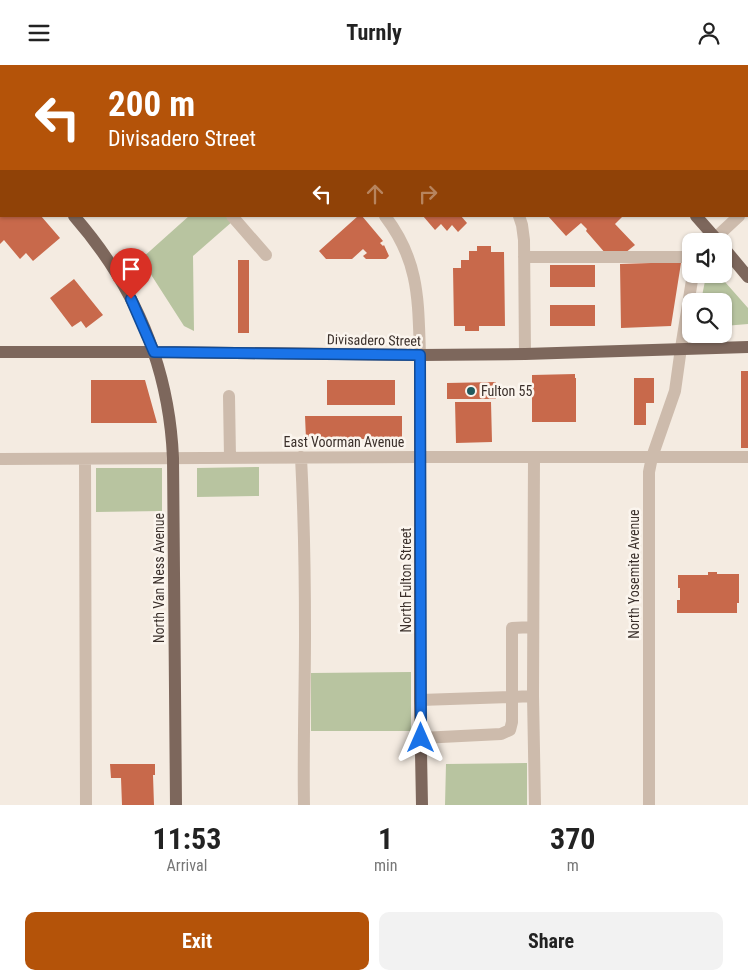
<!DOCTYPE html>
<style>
body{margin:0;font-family:"Roboto Condensed",sans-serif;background:#f2f2f2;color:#222;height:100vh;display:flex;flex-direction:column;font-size:19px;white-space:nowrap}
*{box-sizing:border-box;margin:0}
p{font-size:16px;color:#767676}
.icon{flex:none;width:28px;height:28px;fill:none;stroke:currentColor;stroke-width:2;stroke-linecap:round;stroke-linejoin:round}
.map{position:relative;height:740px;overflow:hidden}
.panel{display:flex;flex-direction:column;background:#fff;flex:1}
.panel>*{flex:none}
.top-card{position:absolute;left:0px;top:0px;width:749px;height:152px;box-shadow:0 1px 4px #0004;background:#b45309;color:#fff;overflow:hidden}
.tools{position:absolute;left:682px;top:168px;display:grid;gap:10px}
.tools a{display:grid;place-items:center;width:50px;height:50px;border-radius:10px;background:#fff;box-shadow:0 1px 4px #0004;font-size:25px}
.pin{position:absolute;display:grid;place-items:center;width:42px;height:42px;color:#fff;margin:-51px -21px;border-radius:50% 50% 50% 0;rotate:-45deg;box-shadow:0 0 5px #0007}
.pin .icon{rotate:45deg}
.me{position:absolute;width:55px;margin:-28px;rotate:0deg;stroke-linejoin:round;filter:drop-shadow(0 0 4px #0008)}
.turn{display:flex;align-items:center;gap:18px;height:105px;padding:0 25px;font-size:22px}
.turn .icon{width:65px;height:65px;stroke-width:2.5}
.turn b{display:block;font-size:35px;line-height:42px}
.lanes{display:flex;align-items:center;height:48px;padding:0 25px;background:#0003;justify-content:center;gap:25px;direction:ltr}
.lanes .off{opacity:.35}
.eta{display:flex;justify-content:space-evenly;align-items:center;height:85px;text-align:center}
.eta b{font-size:30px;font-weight:700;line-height:35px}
.primary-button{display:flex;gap:10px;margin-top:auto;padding:10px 25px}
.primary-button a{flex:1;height:58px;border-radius:10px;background:#b45309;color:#fff;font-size:20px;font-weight:700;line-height:58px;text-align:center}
.primary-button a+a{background:#f2f2f2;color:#222}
header{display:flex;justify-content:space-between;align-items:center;height:65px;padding:0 25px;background:#fff;font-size:22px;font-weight:700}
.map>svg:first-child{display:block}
.green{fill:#b8c4a0}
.building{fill:#c8694b}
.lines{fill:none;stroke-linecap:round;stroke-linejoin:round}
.minor{stroke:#cdbbac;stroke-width:12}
.major{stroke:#7d675c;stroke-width:12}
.route-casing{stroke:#114b97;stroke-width:12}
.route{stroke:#1a73e8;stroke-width:9}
.poi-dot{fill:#1f5a5e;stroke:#fbf5ee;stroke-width:2}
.labels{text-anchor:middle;stroke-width:5;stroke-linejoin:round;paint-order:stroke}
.street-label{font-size:14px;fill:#3b302b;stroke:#fbf5ee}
.poi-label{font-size:14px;fill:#3b302b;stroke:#fbf5ee;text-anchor:start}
</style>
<header><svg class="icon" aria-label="menu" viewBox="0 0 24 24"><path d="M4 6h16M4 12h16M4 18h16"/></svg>Turnly<svg class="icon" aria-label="person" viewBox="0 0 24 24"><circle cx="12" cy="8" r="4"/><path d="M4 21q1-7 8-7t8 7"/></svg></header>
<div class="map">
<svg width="748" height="740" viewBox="0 0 748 740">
<rect width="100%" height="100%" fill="#f4ebe1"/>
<path class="green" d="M 189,151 L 229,151 L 233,156 L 193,191 L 194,266 L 184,261 L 141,194 Z
M 709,209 L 718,209 L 748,243 L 748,259 L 724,261 L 724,236 L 701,236 L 705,216 Z
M 259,402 L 259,431 L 197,432 L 197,403 Z
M 96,403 L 162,403 L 162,446 L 96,447 Z
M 411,607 L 411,666 L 311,666 L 311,608 Z
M 527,698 L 527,740 L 445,740 L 446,699 Z"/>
<path class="building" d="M 0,151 L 41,151 L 60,173 L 33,196 L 26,188 L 20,194 L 4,175 L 0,179 Z
M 358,151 L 362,151 L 383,176 L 380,178 L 383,181 L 384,180 L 389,191 L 386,194 L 366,194 L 363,191 L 367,188 L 363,184 L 352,194 L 326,194 L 319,186 Z
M 423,151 L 461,151 L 467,158 L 458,167 L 452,160 L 447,166 L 441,159 L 435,165 Z
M 548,151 L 623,151 L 615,159 L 635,180 L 625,188 L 606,189 L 586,166 L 587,164 L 581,158 L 566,171 Z
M 477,181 L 491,181 L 491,187 L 504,187 L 505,261 L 479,261 L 479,266 L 465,266 L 465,261 L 454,261 L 453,203 L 461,203 L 461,195 L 469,195 L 469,186 L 477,186 Z
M 238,195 L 249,195 L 249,268 L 238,268 Z
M 651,198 L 681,198 L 671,261 L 621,263 L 620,199 Z
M 550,200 L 595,200 L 595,222 L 550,222 Z
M 74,214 L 103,250 L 86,263 L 81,256 L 72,262 L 50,233 Z
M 550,240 L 595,240 L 595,261 L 550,261 Z
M 741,306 L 748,306 L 748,383 L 741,383 Z
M 575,309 L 575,313 L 576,313 L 576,357 L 532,357 L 532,310 Z
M 634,313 L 654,313 L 654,338 L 646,338 L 646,360 L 634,360 Z
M 91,315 L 145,315 L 157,358 L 91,358 Z
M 327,315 L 395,315 L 395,340 L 327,340 Z
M 496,317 L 496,334 L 447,334 L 447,318 Z
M 455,337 L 491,337 L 492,377 L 456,378 Z
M 305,351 L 402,351 L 402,374 L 306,374 Z
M 708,507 L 717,507 L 717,509 L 739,509 L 739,538 L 737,538 L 737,548 L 677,548 L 677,535 L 680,535 L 680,523 L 678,523 L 678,510 L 708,510 Z
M 110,699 L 155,699 L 155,710 L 153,710 L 154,740 L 122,740 L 121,713 L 111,713 Z"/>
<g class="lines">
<path class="minor" d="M 97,0 L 98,1
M 252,0 L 253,1
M 412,0 L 414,1
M 726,0 L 727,1
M 61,1 L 62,0
M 481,1 L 482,0
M 748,25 L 748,26
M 0,55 L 1,54
M 232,151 L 266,190
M 385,151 C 420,197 418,236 420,290
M 519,151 L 522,160 L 524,175 L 525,289
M 712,176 L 739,151
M 524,192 L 691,192
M 229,331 L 230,393
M 301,392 C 304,451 305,509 305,568 C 305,625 303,683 304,740
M 534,392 L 533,631 L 535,740
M 0,394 L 421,392 L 748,392
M 85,394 L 86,740
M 533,562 L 512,563 L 512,632 L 533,631
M 420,635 L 512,632 L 512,657 L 510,665 L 501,669 L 421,673
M 649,740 L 649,407 L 652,392 L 675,326 L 681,283 L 693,209"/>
<path class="major" d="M 563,0 L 564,1
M 0,67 L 1,69
M 74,151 C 135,221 169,300 173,393 L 176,740
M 696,151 L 718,176
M 724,183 L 748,212
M 0,287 L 155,287 L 420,290 L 525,289 L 748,282
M 420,290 L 420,635 L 422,740"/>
</g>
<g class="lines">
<defs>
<path id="route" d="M 131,234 L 154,287 L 420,290 L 421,673"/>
</defs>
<use href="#route" class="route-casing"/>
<use href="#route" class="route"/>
</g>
<circle class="poi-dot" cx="471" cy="326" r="5"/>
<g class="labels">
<g class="street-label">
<text transform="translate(374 275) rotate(1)" y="5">Divisadero Street</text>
<text x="344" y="382">East Voorman Avenue</text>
<text transform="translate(634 509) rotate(-90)" y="5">North Yosemite Avenue</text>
<text transform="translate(159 513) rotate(-90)" y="5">North Van Ness Avenue</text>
<text transform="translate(406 515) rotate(-90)" y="5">North Fulton Street</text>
</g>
<g class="poi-label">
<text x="481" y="331">Fulton 55</text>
</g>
</g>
</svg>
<div class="tools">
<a><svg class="icon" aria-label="sound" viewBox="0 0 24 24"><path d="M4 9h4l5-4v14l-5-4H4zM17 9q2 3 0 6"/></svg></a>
<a><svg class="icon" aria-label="search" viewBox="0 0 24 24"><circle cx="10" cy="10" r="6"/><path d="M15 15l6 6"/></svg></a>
</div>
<div class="pin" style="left:131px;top:234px;background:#d93025"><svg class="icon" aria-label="arrive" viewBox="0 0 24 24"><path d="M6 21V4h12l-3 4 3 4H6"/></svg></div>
<svg class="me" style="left:421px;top:673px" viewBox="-20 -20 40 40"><path d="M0-17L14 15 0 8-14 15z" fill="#1a73e8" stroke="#fff" stroke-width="4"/></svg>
<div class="top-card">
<div class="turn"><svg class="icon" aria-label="left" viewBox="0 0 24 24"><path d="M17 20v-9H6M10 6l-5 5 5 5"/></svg><div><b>200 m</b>Divisadero Street</div></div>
<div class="lanes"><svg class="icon" aria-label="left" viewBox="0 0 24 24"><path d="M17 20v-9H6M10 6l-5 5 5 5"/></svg><svg class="icon off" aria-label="ahead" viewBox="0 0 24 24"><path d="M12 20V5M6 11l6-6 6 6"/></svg><svg class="icon off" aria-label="right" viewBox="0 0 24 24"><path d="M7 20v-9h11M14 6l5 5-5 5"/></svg></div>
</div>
</div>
<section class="panel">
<div class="eta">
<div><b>11:53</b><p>Arrival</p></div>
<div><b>1</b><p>min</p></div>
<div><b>370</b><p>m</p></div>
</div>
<div class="primary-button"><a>Exit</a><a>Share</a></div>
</section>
